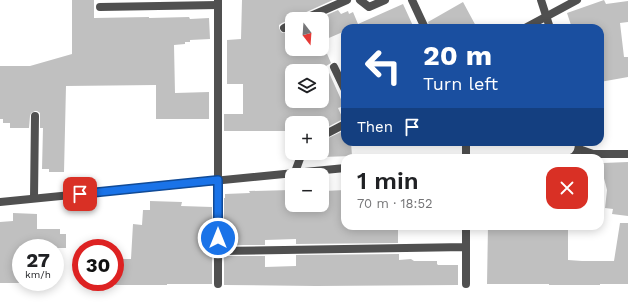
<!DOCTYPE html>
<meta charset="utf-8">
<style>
body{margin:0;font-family:"Work Sans",sans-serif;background:#f6f6f6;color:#202124;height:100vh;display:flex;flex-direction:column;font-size:15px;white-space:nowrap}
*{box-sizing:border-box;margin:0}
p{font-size:13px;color:#757577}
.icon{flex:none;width:22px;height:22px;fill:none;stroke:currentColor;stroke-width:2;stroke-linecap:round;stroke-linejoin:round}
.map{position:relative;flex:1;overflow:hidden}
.panel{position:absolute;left:341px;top:154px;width:263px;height:76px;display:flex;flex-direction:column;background:#fff;border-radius:12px;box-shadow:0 2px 10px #0003}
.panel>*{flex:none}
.top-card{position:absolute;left:341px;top:24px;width:263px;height:122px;border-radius:12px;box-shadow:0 2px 10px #0003;background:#1a4fa0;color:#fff;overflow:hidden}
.needle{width:26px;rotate:163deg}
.fabs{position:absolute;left:285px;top:12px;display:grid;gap:8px}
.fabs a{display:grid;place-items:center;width:44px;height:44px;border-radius:8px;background:#fff;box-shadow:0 2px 10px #0003;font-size:20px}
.speed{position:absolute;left:12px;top:239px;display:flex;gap:8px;font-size:20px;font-weight:700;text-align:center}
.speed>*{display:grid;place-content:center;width:52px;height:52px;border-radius:50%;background:#fff;box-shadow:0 2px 10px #0003;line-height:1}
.speed small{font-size:10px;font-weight:400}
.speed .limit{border:6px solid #d22;background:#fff;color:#111}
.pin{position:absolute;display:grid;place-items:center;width:34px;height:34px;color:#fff;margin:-17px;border-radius:8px;box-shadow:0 2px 6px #0006}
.me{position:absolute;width:44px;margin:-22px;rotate:0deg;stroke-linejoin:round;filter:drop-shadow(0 0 3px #0008)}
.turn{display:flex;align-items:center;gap:14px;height:84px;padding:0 16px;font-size:18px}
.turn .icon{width:52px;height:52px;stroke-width:2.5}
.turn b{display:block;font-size:28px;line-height:34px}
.then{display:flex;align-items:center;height:38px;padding:0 16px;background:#0003;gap:8px;font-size:15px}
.round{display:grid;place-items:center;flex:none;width:42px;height:42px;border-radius:12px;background:#f6f6f6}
.headline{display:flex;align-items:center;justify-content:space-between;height:68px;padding:0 16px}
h1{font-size:24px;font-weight:600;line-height:30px}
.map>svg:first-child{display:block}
.building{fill:#c0c0c0;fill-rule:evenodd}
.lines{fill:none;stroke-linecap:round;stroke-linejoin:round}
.service{stroke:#505050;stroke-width:8}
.pedestrian{stroke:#505050;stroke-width:8}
.minor{stroke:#505050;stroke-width:8}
.tertiary{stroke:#505050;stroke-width:8}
.route-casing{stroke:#114b97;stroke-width:10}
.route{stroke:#1a73e8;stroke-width:7}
</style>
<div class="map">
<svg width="628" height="303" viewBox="0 0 628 303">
<rect width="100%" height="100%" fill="#fff"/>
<path class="building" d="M 72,0 L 94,0 L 94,18 L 149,17 L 149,18 L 189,17 L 190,19 L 209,18 L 210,39 L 190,40 L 190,42 L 185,42 L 185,44 L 174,45 L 175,93 L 209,92 L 209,119 L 156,119 L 156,85 L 66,86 L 64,172 L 49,172 L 49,169 L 42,169 L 43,128 L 40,128 L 40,113 L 37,111 L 35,111 L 31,113 L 30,116 L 29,128 L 10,128 L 10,123 L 3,123 L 3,119 L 0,119 L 0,66 L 30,66 L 72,54 Z
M 242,0 L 333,0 L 282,23 L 279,25 L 279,28 L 281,32 L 283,33 L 291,31 L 292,33 L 292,49 L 325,49 L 331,63 L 326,66 L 344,106 L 338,108 L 343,119 L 322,130 L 322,123 L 292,123 L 292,131 L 224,131 L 224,114 L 243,114 L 243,84 L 227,84 L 227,40 L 241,39 ZM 292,71 L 322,71 L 322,101 L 292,101 Z
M 604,0 L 606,4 L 628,1 L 628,22 L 620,23 L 624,57 L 628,57 L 628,77 L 600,82 L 600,28 L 572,28 L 567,13 Z
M 463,2 L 477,28 L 430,28 L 428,22 Z
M 403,4 L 414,28 L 345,28 L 345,31 L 322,41 L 322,17 L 338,10 L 341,14 L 348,11 L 349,14 L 353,12 L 358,24 Z
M 345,130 L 345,142 L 351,142 L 352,156 L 322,157 L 322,141 Z
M 628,162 L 628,216 L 612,214 L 613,209 L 605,208 L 607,190 L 601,167 L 603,167 L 603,163 Z
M 291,190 L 291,205 L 323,205 L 323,202 L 324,202 L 324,191 L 345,190 L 345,226 L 398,226 L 398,243 L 296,244 L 296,239 L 265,240 L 265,245 L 224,245 L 224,198 L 225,198 L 225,194 L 250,193 L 249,191 Z
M 150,201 L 182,202 L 181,206 L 212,207 L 212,284 L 167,284 L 167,285 L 115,285 L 115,259 L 131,259 L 133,224 L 142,225 L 143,210 L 150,210 Z
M 13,213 L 37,214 L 37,229 L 60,229 L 60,234 L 66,234 L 66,248 L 21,248 L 21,283 L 0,283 L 0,222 L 13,221 Z
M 620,223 L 628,223 L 628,284 L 600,284 L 600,285 L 549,285 L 549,284 L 487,284 L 488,226 L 568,226 L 568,260 L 582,261 L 614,261 Z
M 399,254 L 399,260 L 411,259 L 414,261 L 437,261 L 437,264 L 438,265 L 458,265 L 458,285 L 316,286 L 224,285 L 224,256 L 265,256 L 265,267 L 296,266 L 296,255 Z"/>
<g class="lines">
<path class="service" d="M 360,0 L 369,7 L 385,0
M 100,7 L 218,5
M 304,19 L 347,0
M 284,28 L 292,24
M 334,67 L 345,90
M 466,158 L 466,142
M 34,198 L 35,116"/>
<path class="pedestrian" d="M 579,149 L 593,154 L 628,154"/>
<path class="minor" d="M 218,0 L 218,284
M 412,0 L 425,28
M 525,28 L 577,0
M 322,136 L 345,124
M 295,172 L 302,153
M 466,226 L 466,284
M 218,251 L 466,247"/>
<path class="tertiary" d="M 541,0 L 550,28
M 571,158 C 578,155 579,149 579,142
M 0,202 L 345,168"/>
</g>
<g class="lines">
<defs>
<path id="route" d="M 80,194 L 218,180 L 218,238"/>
</defs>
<use href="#route" class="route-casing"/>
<use href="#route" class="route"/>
</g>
</svg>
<div class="fabs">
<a><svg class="needle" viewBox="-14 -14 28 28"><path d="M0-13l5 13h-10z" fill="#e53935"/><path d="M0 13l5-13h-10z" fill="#757577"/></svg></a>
<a><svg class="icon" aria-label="layers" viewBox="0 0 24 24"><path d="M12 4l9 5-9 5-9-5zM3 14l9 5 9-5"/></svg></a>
<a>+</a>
<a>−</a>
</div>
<div class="speed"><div>27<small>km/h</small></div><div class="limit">30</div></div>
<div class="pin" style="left:80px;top:194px;background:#d93025"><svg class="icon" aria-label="arrive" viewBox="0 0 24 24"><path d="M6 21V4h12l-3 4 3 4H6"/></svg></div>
<svg class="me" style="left:218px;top:238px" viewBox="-20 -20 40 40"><circle r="17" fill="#1a73e8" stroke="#fff" stroke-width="3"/><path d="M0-11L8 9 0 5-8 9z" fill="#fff"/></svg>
<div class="top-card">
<div class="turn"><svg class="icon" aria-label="left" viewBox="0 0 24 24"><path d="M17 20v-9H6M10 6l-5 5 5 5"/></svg><div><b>20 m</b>Turn left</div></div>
<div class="then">Then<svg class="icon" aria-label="arrive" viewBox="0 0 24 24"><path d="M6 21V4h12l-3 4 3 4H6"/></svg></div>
</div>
<section class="panel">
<div class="headline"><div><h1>1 min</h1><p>70 m · 18:52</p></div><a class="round" style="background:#d93025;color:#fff"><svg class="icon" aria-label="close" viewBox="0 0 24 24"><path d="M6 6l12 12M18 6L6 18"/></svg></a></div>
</section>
</div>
